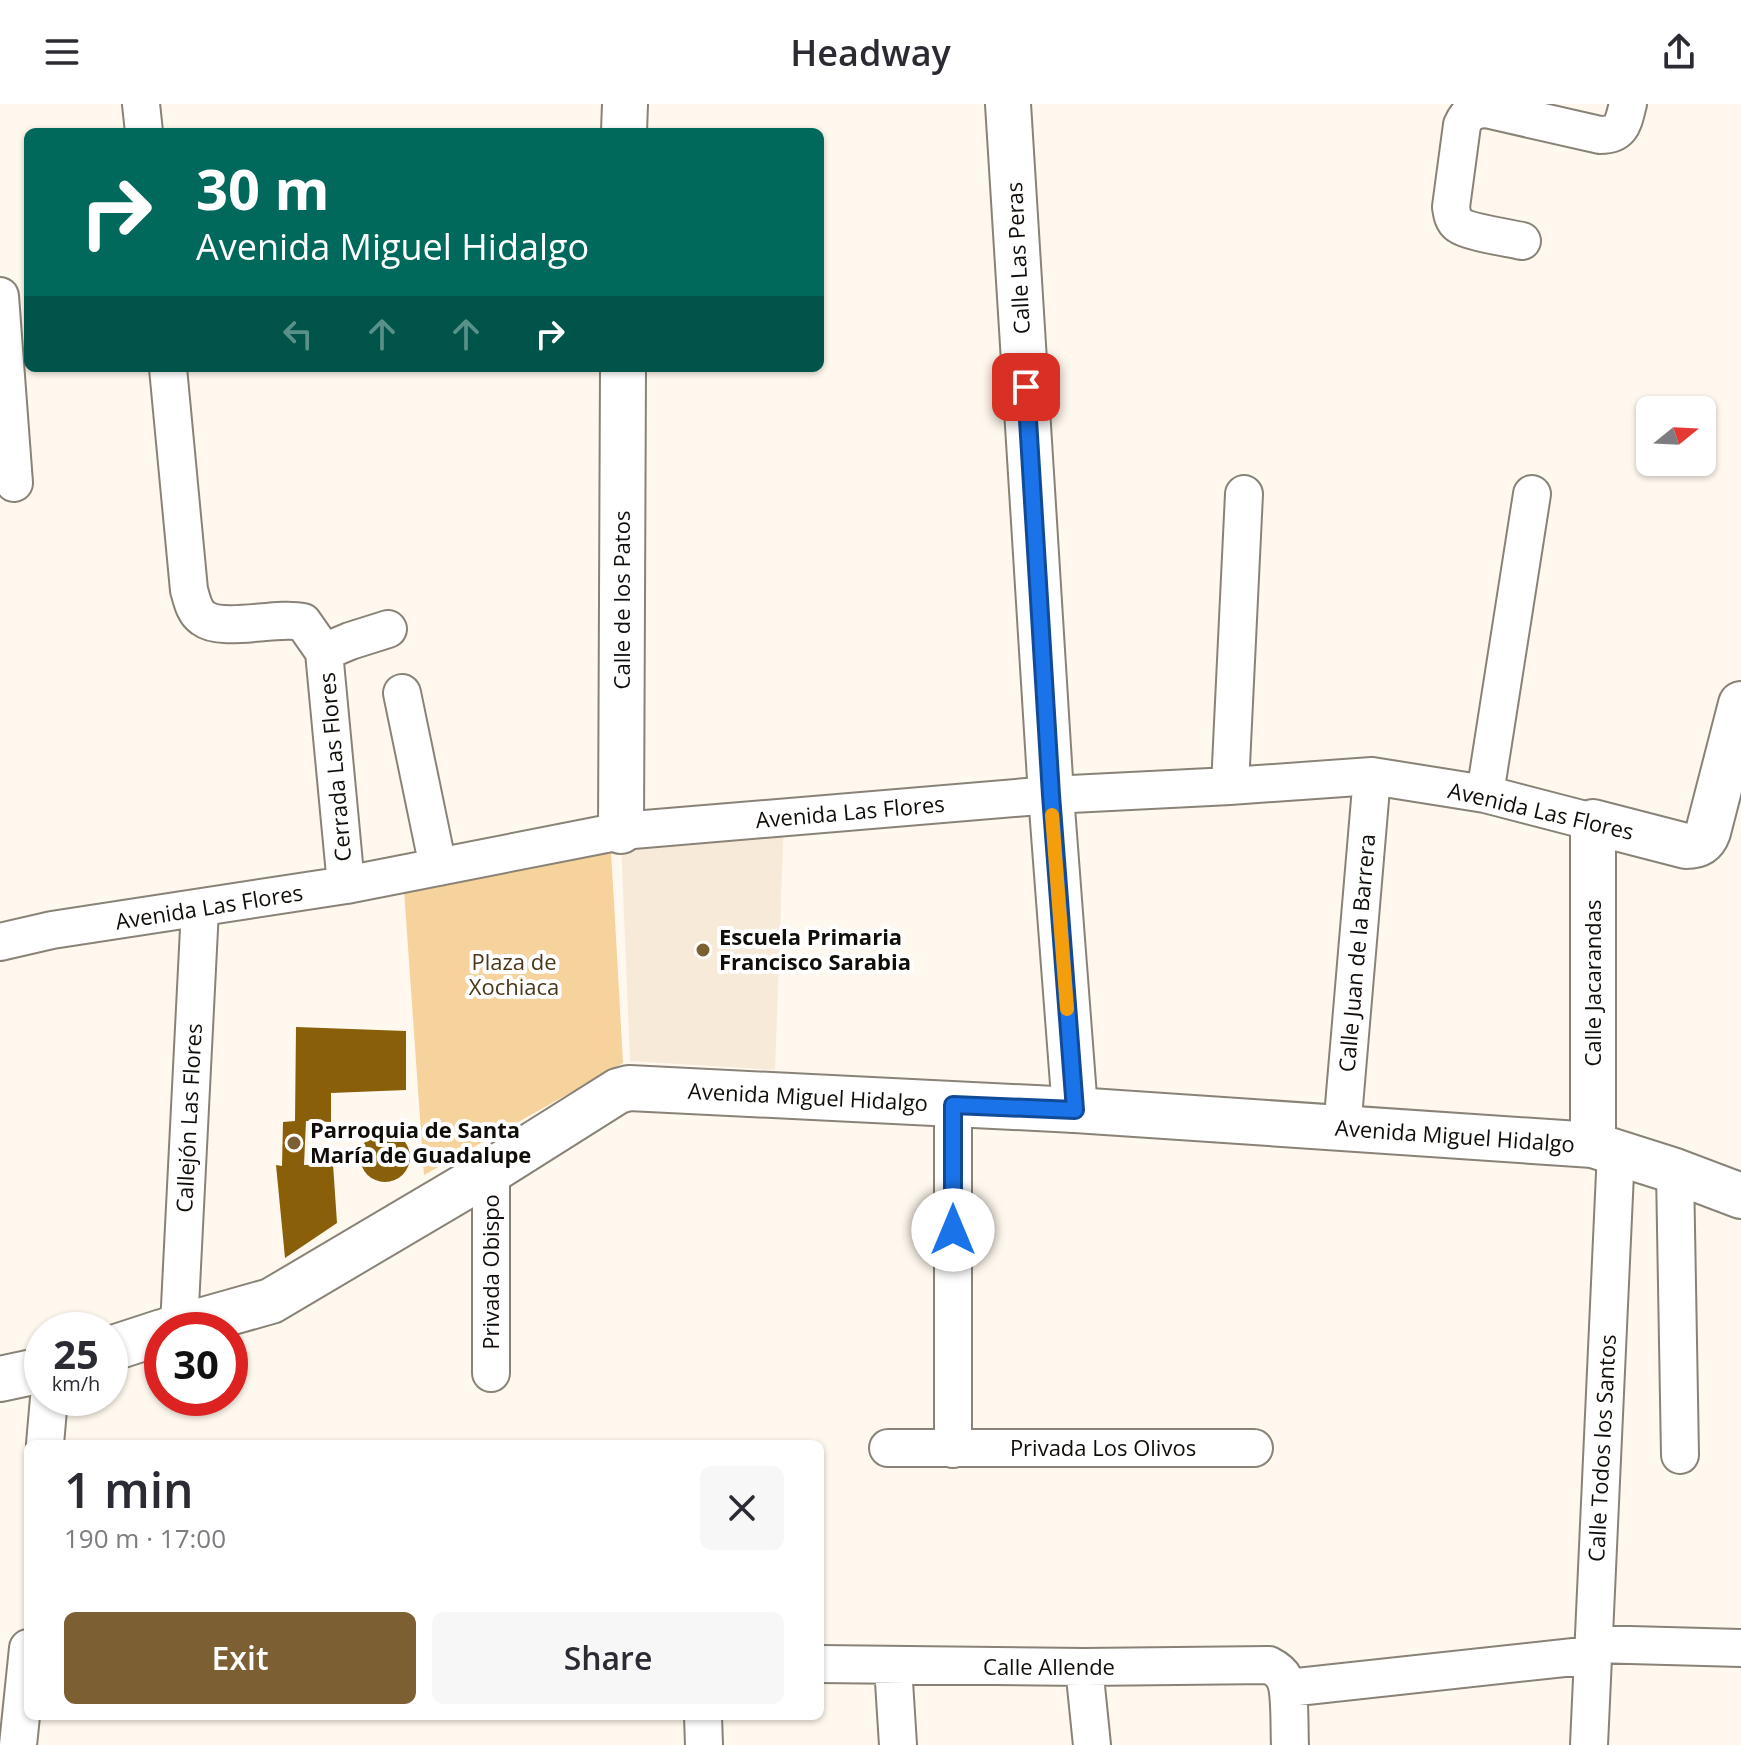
<!DOCTYPE html>
<meta charset="utf-8">
<style>
body{margin:0;font-family:"Open Sans",sans-serif;background:#f7f7f7;color:#2b2b33;height:100vh;display:flex;flex-direction:column;font-size:30px;white-space:nowrap}
*{box-sizing:border-box;margin:0}
p{font-size:26px;color:#7c7c81}
.icon{flex:none;width:44px;height:44px;fill:none;stroke:currentColor;stroke-width:2;stroke-linecap:round;stroke-linejoin:round}
.map{position:relative;flex:1;overflow:hidden}
.sheet{position:absolute;left:24px;top:1336px;width:800px;height:280px;display:flex;flex-direction:column;background:#fff;border-radius:12px;box-shadow:0 2px 6px #0004}
.sheet>*{flex:none}
.guide{position:absolute;left:24px;top:24px;width:800px;height:244px;border-radius:12px;box-shadow:0 2px 6px #0004;background:#00695c;color:#fff;overflow:hidden}
.needle{width:52px;rotate:72deg}
.fabs{position:absolute;left:1636px;top:292px;display:grid;gap:16px}
.fabs a{display:grid;place-items:center;width:80px;height:80px;border-radius:12px;background:#fff;box-shadow:0 2px 6px #0004;font-size:40px}
.speed{position:absolute;left:24px;top:1208px;display:flex;gap:16px;font-size:40px;font-weight:700;text-align:center}
.speed>*{display:grid;place-content:center;width:104px;height:104px;border-radius:50%;background:#fff;box-shadow:0 2px 6px #0004;line-height:1}
.speed small{font-size:20px;font-weight:400}
.speed .limit{border:12px solid #d22;background:#fff;color:#111}
.pin{position:absolute;display:grid;place-items:center;width:68px;height:68px;color:#fff;margin:-34px;border-radius:16px;box-shadow:0 4px 12px #0006}
.me{position:absolute;width:88px;margin:-44px;rotate:0deg;stroke-linejoin:round;filter:drop-shadow(0 0 6px #0008)}
.turn{display:flex;align-items:center;gap:28px;height:168px;padding:0 40px;font-size:36px}
.turn .icon{width:104px;height:104px;stroke-width:2.5}
.turn b{display:block;font-size:56px;line-height:68px}
.lanes{display:flex;align-items:center;height:76px;padding:0 40px;background:#0003;justify-content:center;gap:40px;direction:ltr}
.lanes .off{opacity:.35}
.round{display:grid;place-items:center;flex:none;width:84px;height:84px;border-radius:12px;background:#f7f7f7}
.headline{display:flex;align-items:center;justify-content:space-between;height:136px;padding:0 40px}
h1{font-size:48px;font-weight:600;line-height:60px}
.primary-button{display:flex;gap:16px;margin-top:auto;padding:16px 40px}
.primary-button a{flex:1;height:92px;border-radius:12px;background:#7c5f32;color:#fff;font-size:32px;font-weight:600;line-height:92px;text-align:center}
.primary-button a+a{background:#f7f7f7;color:#2b2b33}
header{display:flex;justify-content:space-between;align-items:center;height:104px;padding:0 40px;background:#fff;font-size:36px;font-weight:600}
.map>svg:first-child{display:block}
.built{fill:#f7ead8}
.green{fill:#f6d29c}
.building{fill:#8a5f0a}
.lines{fill:none;stroke-linecap:round;stroke-linejoin:round}
.minor-casing{stroke:#898277;stroke-width:40}
.tertiary-casing{stroke:#898277;stroke-width:48}
.secondary-casing{stroke:#898277;stroke-width:48}
.minor{stroke:#fff;stroke-width:36}
.tertiary{stroke:#fff;stroke-width:44}
.secondary{stroke:#fff;stroke-width:44}
.route-casing{stroke:#114b97;stroke-width:20}
.route{stroke:#1a73e8;stroke-width:14}
.slow{stroke:#f59e0b;stroke-width:14}
.poi-dot{fill:#7c5f32;stroke:#fff;stroke-width:3}
.labels{text-anchor:middle;stroke-width:8;stroke-linejoin:round;paint-order:stroke}
.street-label{font-size:22px;fill:#110e0a;stroke:#fff}
.poi-label{font-size:22px;font-weight:bold;fill:#110e0a;stroke:#fff;text-anchor:start}
.park-label{font-size:22px;fill:#4b3718;stroke:#fff}
</style>
<header><svg class="icon" aria-label="menu" viewBox="0 0 24 24"><path d="M4 6h16M4 12h16M4 18h16"/></svg>Headway<svg class="icon" aria-label="share" viewBox="0 0 24 24"><path d="M12 15V3M7 8l5-5 5 5M5 13v7h14v-7"/></svg></header>
<div class="map">
<svg width="1741" height="1641" viewBox="0 0 1741 1641">
<rect width="100%" height="100%" fill="#fff8ee"/>
<path class="built" d="M 784,717 L 775,966 L 630,957 L 621,736 Z"/>
<path class="green" d="M 613,731 L 611,749 L 613,781 L 623,959 L 424,1071 L 403,772 Z"/>
<path class="building" d="M 296,923 L 406,927 L 406,986 L 331,989 L 331,1018 L 306,1017 L 304,1061 L 333,1060 L 337,1119 L 285,1154 L 276,1061 L 282,1062 L 283,1018 L 295,1017 Z
M360 1053a25 25 0 1 1 50 0a25 25 0 1 1-50 0Z"/>
<g class="lines">
<defs>
<path id="minor" d="M 141,0 L 144,28
M 1522,137 C 1509,134 1468,128 1459,121 C 1453,117 1452,110 1451,103 L 1462,21 C 1467,9 1473,6 1486,5 L 1600,31 C 1623,31 1623,18 1628,0
M 0,192 L 14,379
M 168,264 L 189,486 C 192,496 194,508 203,514 C 223,529 275,512 303,518 L 324,548 L 346,781
M 324,548 L 350,537 L 388,525
M 402,589 L 438,763
M 1230,682 L 1244,390
M 1485,690 L 1532,390
M 0,838 L 52,826 L 346,781 L 621,727 L 1051,691 L 1230,682 L 1372,672 L 1485,690 L 1593,718
M 1342,1025 L 1372,672
M 1675,1067 L 1680,1351
M 179,1222 L 200,805
M 491,1269 L 491,1067
M 45,1340 L 49,1294
M 888,1344 L 1254,1344
M 953,1345 L 953,1001
M 1593,1540 L 1741,1544
M 820,1560 L 1084,1563 L 1269,1561 C 1275,1564 1281,1568 1284,1574 C 1291,1586 1289,1626 1290,1641
M 893,1562 L 898,1641
M 1084,1563 L 1092,1641
M 1288,1584 L 1592,1551
M 703,1612 L 704,1641
M 18,1641 L 28,1544
M 1589,1641 L 1616,1047"/>
<path id="tertiary" d="M 1008,0 L 1051,691 L 1075,1006
M 624,28 L 625,0
M 621,727 L 623,264
M 1593,1041 L 1593,718 L 1686,742 C 1698,742 1704,739 1708,728 L 1741,600"/>
<path id="secondary" d="M 168,1226 L 271,1197 L 491,1067 L 618,987 L 629,984 L 1075,1006 L 1593,1041 L 1675,1067 L 1741,1092
M 110,1245 L 162,1228
M 0,1275 L 42,1266"/>
</defs>
<use href="#minor" class="minor-casing"/>
<use href="#tertiary" class="tertiary-casing"/>
<use href="#secondary" class="secondary-casing"/>
<use href="#minor" class="minor"/>
<use href="#tertiary" class="tertiary"/>
<use href="#secondary" class="secondary"/>
</g>
<g class="lines">
<defs>
<path id="route" d="M 953,1126 L 953,1001 L 1075,1006 L 1051,691 L 1026,283"/>
</defs>
<use href="#route" class="route-casing"/>
<use href="#route" class="route"/>
<path class="slow" d="M 1052,711 L 1067,905"/>
</g>
<g class="poi-dot">
<circle cx="703" cy="846" r="8"/>
<circle cx="294" cy="1039" r="8"/>
</g>
<g class="labels">
<g class="street-label">
<text transform="translate(1018 154) rotate(-93)" y="8">Calle Las Peras</text>
<text transform="translate(622 496) rotate(-90)" y="8">Calle de los Patos</text>
<text transform="translate(335 663) rotate(-95)" y="8">Cerrada Las Flores</text>
<text transform="translate(1541 707) rotate(13)" y="8">Avenida Las Flores</text>
<text transform="translate(850 708) rotate(-5)" y="8">Avenida Las Flores</text>
<text transform="translate(209 803) rotate(-9)" y="8">Avenida Las Flores</text>
<text transform="translate(1357 849) rotate(-85)" y="8">Calle Juan de la Barrera</text>
<text transform="translate(1593 879) rotate(-90)" y="8">Calle Jacarandas</text>
<text transform="translate(808 993) rotate(3)" y="8">Avenida Miguel Hidalgo</text>
<text transform="translate(189 1014) rotate(-87)" y="8">Callejón Las Flores</text>
<text transform="translate(1455 1032) rotate(4)" y="8">Avenida Miguel Hidalgo</text>
<text transform="translate(491 1168) rotate(-90)" y="8">Privada Obispo</text>
<text x="1103" y="1352">Privada Los Olivos</text>
<text transform="translate(1602 1344) rotate(-87)" y="8">Calle Todos los Santos</text>
<text x="1049" y="1571">Calle Allende</text>
</g>
<g class="poi-label">
<text x="719" y="841">Escuela Primaria<tspan x="719" dy="25">Francisco Sarabia</tspan></text>
<text x="310" y="1034">Parroquia de Santa<tspan x="310" dy="25">María de Guadalupe</tspan></text>
</g>
<g class="park-label">
<text x="514" y="866">Plaza de<tspan x="514" dy="25">Xochiaca</tspan></text>
</g>
</g>
</svg>
<div class="fabs">
<a><svg class="needle" viewBox="-14 -14 28 28"><path d="M0-13l5 13h-10z" fill="#e53935"/><path d="M0 13l5-13h-10z" fill="#7c7c81"/></svg></a>
</div>
<div class="speed"><div>25<small>km/h</small></div><div class="limit">30</div></div>
<div class="pin" style="left:1026px;top:283px;background:#d93025"><svg class="icon" aria-label="arrive" viewBox="0 0 24 24"><path d="M6 21V4h12l-3 4 3 4H6"/></svg></div>
<svg class="me" style="left:953px;top:1126px" viewBox="-20 -20 40 40"><circle r="19" fill="#fff"/><path d="M0-13L10 11 0 6-10 11z" fill="#1a73e8"/></svg>
<div class="guide">
<div class="turn"><svg class="icon" aria-label="right" viewBox="0 0 24 24"><path d="M7 20v-9h11M14 6l5 5-5 5"/></svg><div><b>30 m</b>Avenida Miguel Hidalgo</div></div>
<div class="lanes"><svg class="icon off" aria-label="left" viewBox="0 0 24 24"><path d="M17 20v-9H6M10 6l-5 5 5 5"/></svg><svg class="icon off" aria-label="ahead" viewBox="0 0 24 24"><path d="M12 20V5M6 11l6-6 6 6"/></svg><svg class="icon off" aria-label="ahead" viewBox="0 0 24 24"><path d="M12 20V5M6 11l6-6 6 6"/></svg><svg class="icon" aria-label="right" viewBox="0 0 24 24"><path d="M7 20v-9h11M14 6l5 5-5 5"/></svg></div>
</div>
<section class="sheet">
<div class="headline"><div><h1>1 min</h1><p>190 m · 17:00</p></div><a class="round"><svg class="icon" aria-label="close" viewBox="0 0 24 24"><path d="M6 6l12 12M18 6L6 18"/></svg></a></div>
<div class="primary-button"><a>Exit</a><a>Share</a></div>
</section>
</div>
